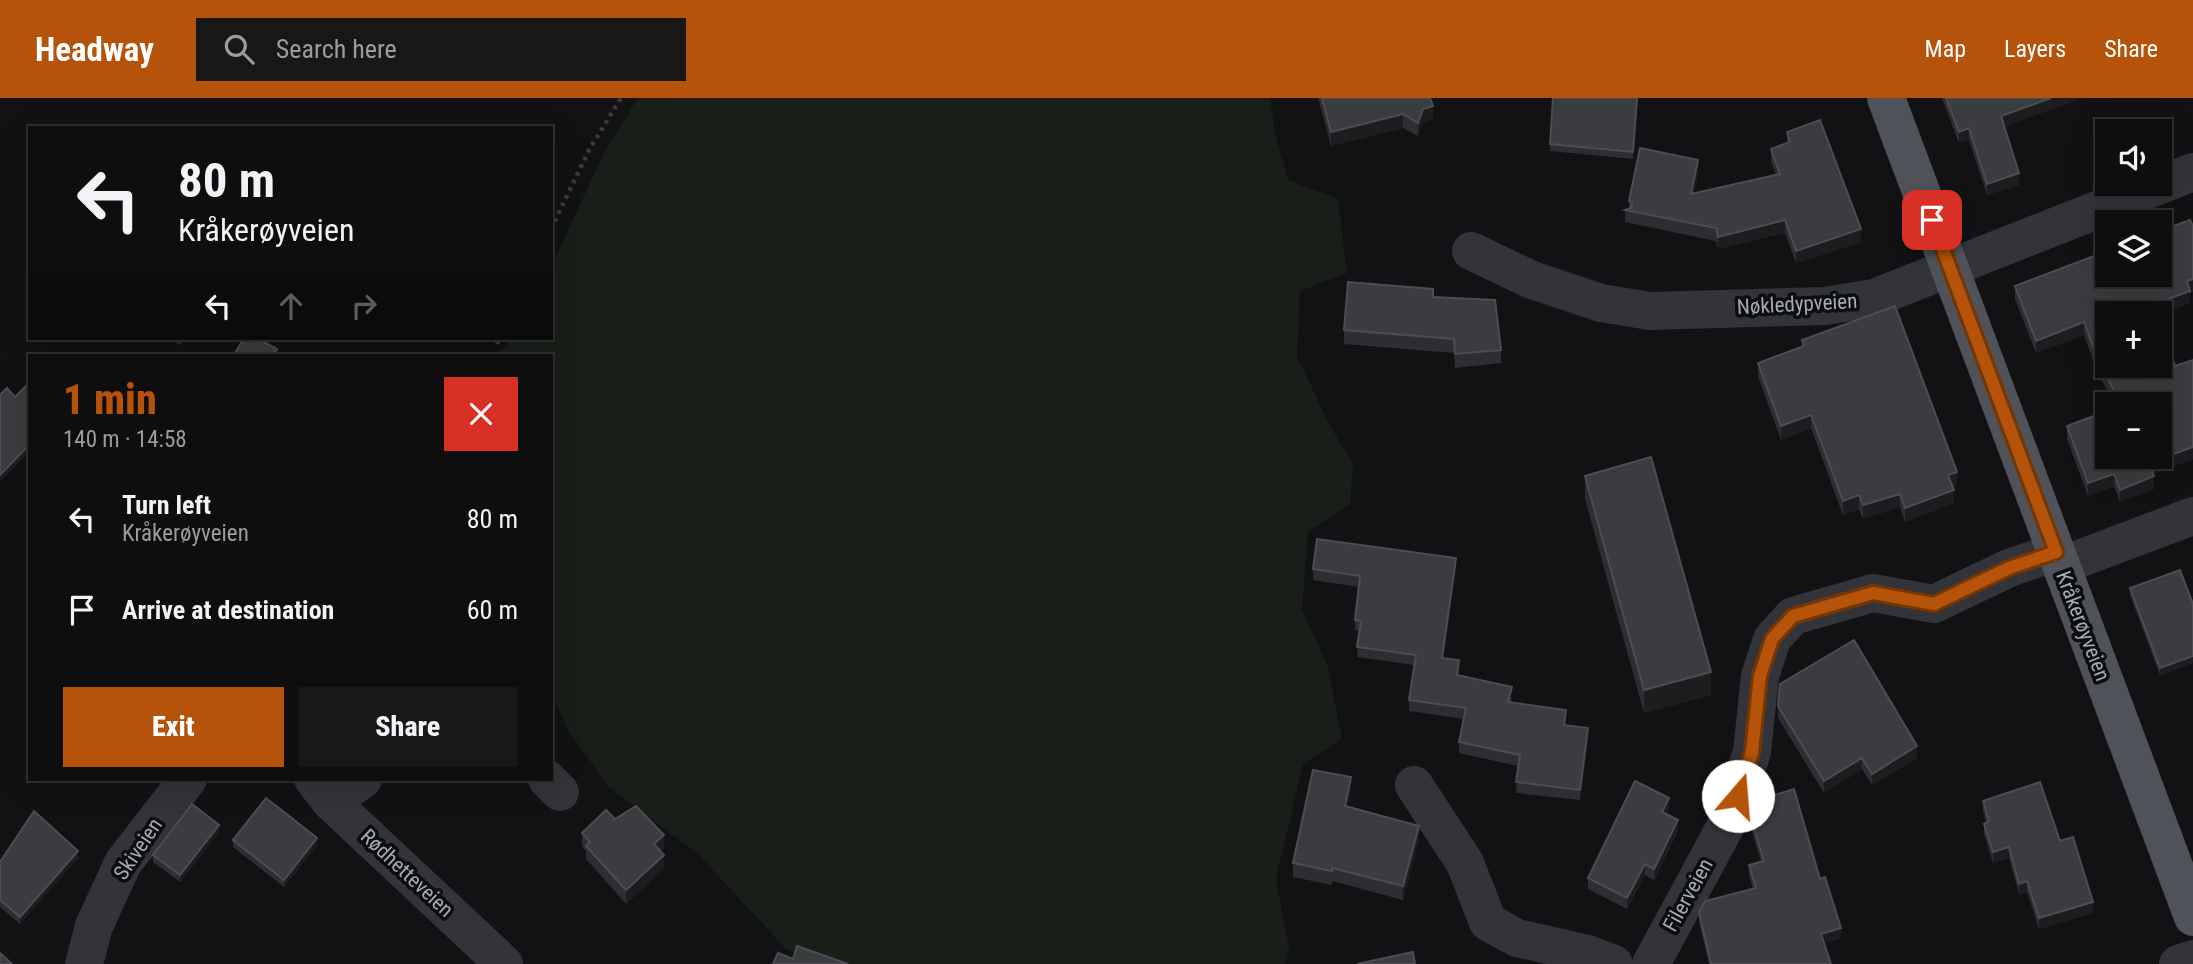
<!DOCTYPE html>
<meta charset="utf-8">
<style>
body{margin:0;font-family:"Roboto Condensed",sans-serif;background:#171718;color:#f1f3f6;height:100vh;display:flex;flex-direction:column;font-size:26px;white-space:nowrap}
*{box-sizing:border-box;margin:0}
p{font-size:23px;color:#9b9c9e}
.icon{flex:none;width:38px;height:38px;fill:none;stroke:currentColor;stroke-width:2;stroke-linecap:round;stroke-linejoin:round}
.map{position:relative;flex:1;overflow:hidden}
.details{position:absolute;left:28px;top:256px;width:525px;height:427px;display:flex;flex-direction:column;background:#0e0e0f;border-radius:0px;box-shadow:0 7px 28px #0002,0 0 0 2px #2e2e2f}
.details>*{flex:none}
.hud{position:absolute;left:28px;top:28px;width:525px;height:214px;border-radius:0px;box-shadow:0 7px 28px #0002,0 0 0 2px #2e2e2f;background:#0e0e0f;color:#f1f3f6;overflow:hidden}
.buttons{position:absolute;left:2095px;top:21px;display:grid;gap:14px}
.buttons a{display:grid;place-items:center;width:77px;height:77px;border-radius:0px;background:#0e0e0f;box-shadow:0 7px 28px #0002,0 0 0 2px #2e2e2f;font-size:35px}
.pin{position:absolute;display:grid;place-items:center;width:60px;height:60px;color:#fff;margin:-30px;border-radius:14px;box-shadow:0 4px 10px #0006}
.me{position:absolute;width:77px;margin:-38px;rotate:18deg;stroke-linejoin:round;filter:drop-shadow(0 0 5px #0008)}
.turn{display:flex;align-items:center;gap:24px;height:147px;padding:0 35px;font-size:32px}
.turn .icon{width:91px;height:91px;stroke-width:2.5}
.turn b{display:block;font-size:49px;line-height:60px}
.lanes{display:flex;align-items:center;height:66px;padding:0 35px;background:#0003;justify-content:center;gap:35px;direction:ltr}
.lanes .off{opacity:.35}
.round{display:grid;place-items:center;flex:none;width:74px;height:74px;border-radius:0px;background:#171718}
.overview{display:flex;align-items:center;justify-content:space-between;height:119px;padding:0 35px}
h1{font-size:42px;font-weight:800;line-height:52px;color:#b45309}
.button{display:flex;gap:14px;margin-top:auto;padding:14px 35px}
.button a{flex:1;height:80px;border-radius:0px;background:#b45309;color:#fff;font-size:28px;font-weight:800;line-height:80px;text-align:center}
.button a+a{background:#171718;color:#f1f3f6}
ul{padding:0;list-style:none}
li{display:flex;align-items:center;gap:21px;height:91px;padding:0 35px}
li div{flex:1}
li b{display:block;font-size:26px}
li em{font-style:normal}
header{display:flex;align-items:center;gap:42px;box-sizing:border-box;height:98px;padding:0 35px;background:#b45309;color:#fff}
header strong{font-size:33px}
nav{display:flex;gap:38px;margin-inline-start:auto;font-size:24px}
.search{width:490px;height:63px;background:#171718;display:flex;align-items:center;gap:18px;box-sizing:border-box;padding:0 24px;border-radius:0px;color:#9b9c9e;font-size:26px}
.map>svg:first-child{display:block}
.green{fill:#181f18}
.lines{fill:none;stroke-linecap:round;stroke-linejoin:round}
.path{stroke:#393c40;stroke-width:4.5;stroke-dasharray:3.5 5;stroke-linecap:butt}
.minor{stroke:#333439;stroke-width:38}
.major{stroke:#4f5258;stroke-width:38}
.wall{fill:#2e2e32}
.shaded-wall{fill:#1d1d20}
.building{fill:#3a3c40;stroke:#4b4d52;stroke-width:2}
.route-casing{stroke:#753606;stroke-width:18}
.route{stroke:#b45309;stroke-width:12}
.labels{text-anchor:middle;stroke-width:7;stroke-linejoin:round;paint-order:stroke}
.street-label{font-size:21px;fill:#a3abb5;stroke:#0d0d0f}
</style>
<header>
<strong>Headway</strong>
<div class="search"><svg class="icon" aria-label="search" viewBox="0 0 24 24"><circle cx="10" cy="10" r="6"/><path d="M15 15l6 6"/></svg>Search here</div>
<nav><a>Map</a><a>Layers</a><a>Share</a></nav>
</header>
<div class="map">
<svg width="2193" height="866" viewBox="0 0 2193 866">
<rect width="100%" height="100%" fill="#121214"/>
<path class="green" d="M 638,0 L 1270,0 L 1275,35 L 1288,82 L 1338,101 L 1347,175 L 1300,193 L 1297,258 L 1329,326 L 1353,366 L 1350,406 L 1308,434 L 1302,511 L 1328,569 L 1342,641 L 1303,666 L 1276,781 L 1289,850 L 1285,866 L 834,866 L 787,852 L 698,756 L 610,690 L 568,633 L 551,593 L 551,257 L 496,257 L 513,240 L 551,240 L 551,169 L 604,55 Z"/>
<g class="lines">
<path class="path" d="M 551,131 L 589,52 L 621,0
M 497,246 L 500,240"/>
<path class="minor" d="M 1471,153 L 1532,182 L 1601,205 L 1650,213 L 1825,208 L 1874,200 L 2193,74
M 2060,468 L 2193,418
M 313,681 L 331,704 L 504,866
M 547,681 L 560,694
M 1414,687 L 1465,765 L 1488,824 L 1517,840 L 1588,856 L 1614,866
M 331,704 L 363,681
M 84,866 L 94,828 L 123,765 L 188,681
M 1651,866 L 1730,720 L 1752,654 L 1760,578 L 1772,541 L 1793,518 L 1873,495 L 1934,506 L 2009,470 L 2056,454
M 2178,866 L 2193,861"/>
<path class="major" d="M 1886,0 L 2193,819"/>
</g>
<path class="wall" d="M 1318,0 L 1430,0 L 1433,21 L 1423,24 L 1418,38 L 1403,30 L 1331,48 Z
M 1638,0 L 1633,61 L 1550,53 L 1550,46 Z
M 1942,0 L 2083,0 L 2004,28 L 2019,87 L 1987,97 L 1969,42 L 1959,45 Z
M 1787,34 L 1861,144 L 1796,165 L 1785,135 L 1718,151 L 1716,143 L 1625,124 L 1625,112 L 1629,111 L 1629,103 L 1698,75 L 1694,96 L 1776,77 L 1771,63 L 1771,51 L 1787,45 Z
M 2193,128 L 2193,194 L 2190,195 L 2190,205 L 2160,217 L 2160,215 L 2107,215 L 2193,361 L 2153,376 L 2154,391 L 2120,404 L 2114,388 L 2088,398 L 2067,341 L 2067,328 L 2160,306 L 2114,306 L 2097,273 L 2084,237 L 2036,255 L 2015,201 L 2015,188 Z
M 1433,199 L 1501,252 L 1501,265 L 1455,270 L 1454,255 L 1344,246 L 1344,232 Z
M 167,240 L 185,240 L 180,247 Z
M 1802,242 L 1957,387 L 1953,389 L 1954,405 L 1905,424 L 1900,409 L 1863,421 L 1859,411 L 1843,417 L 1811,330 L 1781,342 L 1758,278 L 1758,265 L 1802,249 Z
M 1585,378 L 1711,597 L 1644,615 L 1585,401 Z
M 1313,471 L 1456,471 L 1443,560 L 1459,573 L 1458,577 L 1512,600 L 1511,604 L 1566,623 L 1565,627 L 1588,641 L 1580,702 L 1516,695 L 1518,668 L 1459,655 L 1459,644 L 1464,621 L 1409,613 L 1409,602 L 1414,567 L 1357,559 L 1359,533 L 1355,532 L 1355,522 L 1359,489 L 1313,482 Z
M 2130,490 L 2193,506 L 2193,565 L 2160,577 L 2130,497 Z
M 1778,608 L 1917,660 L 1872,687 L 1862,671 L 1824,695 L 1778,620 Z
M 1351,693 L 1347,709 L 1419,741 L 1403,802 L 1332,783 L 1332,787 L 1293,779 L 1293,765 Z
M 1983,703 L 2060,743 L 2093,815 L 2039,831 L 2027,794 L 2019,796 L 2009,760 L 1993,765 L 1984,736 L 1984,726 L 1986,725 L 1983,713 Z
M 1753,710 L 1820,781 L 1841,840 L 1824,845 L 1831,866 L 1709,866 L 1699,824 L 1699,814 L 1753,791 L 1749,777 L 1749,767 L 1761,763 L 1752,734 L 1752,724 L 1754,723 Z
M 1669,711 L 1666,716 L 1678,733 L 1654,782 L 1645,777 L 1627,811 L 1588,791 L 1588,780 Z
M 615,721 L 664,751 L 661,753 L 664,770 L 626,806 L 586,761 L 586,753 L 582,748 L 582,735 Z
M 219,734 L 180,784 L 153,764 L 153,757 Z
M 233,742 L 317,747 L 284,789 L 233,749 Z
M 78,760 L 20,826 L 0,809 L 0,764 Z"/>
<path class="shaded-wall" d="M 2051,0 L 2083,0 L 2001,30 L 2001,18 Z
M 1433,8 L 1433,21 L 1423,24 L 1418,38 L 1418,25 L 1423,11 Z
M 1403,16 L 1403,30 L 1331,48 L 1331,34 Z
M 1969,30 L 1969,42 L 1959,45 L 1959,34 Z
M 1698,62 L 1698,75 L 1691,109 L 1691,96 Z
M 2019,75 L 2019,87 L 1987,97 L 1987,86 Z
M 1785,122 L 1785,135 L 1718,151 L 1718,139 Z
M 1861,131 L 1861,144 L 1796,165 L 1796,153 Z
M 2193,181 L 2193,194 L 2190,195 L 2190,205 L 2160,217 L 2160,215 L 2153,215 L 2153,206 L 2187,183 Z
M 2084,224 L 2084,237 L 2036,255 L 2036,243 Z
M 180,240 L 185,240 L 180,247 Z
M 1811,317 L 1811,330 L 1781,342 L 1781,328 Z
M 30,346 L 30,353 L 0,384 L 0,377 Z
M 2193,349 L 2193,361 L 2149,378 L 2149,365 Z
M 1957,374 L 1957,387 L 1948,391 L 1948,377 Z
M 2114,376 L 2114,388 L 2088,398 L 2088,385 Z
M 2154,378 L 2154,391 L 2120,404 L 2120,392 Z
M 1954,392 L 1954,405 L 1905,424 L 1905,410 Z
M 1900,396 L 1900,409 L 1863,421 L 1863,407 Z
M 1859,397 L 1859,411 L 1843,417 L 1843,403 Z
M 1456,460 L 1456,471 L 1442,571 L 1442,560 Z
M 2193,558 L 2193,565 L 2160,577 L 2160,570 Z
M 1711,574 L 1711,597 L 1644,615 L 1644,592 Z
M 1588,630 L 1588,641 L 1580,702 L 1580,692 Z
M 1917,648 L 1917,660 L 1872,687 L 1872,676 Z
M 1862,660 L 1862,671 L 1824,695 L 1824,683 Z
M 1351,679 L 1351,693 L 1345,722 L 1345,708 Z
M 1669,700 L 1669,711 L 1662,725 L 1662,714 Z
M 1678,722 L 1678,733 L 1654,782 L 1654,771 Z
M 219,727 L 219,734 L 180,784 L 180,777 Z
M 1419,728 L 1419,741 L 1403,802 L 1403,788 Z
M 664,737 L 664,751 L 654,760 L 654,746 Z
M 317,740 L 317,747 L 284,789 L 284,782 Z
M 2009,749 L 2009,760 L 1993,765 L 1993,754 Z
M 78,753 L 78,760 L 20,826 L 20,819 Z
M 664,757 L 664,770 L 626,806 L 626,792 Z
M 1645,766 L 1645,777 L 1627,811 L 1627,800 Z
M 2027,783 L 2027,794 L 2019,796 L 2019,786 Z
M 2093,804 L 2093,815 L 2039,831 L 2039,820 Z
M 1841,830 L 1841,840 L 1821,846 L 1821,836 Z"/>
<path class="building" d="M 1322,0 L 1430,0 L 1433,8 L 1423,11 L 1418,25 L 1403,16 L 1331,34 Z
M 1553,0 L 1637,0 L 1633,54 L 1550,46 Z
M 1946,0 L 2051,0 L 2001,18 L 2019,75 L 1987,86 L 1969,30 L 1959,34 Z
M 1820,22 L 1861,131 L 1796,153 L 1785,122 L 1718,139 L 1716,130 L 1625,112 L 1631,110 L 1632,104 L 1629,103 L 1640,50 L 1698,62 L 1691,96 L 1780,76 L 1771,51 L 1790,44 L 1787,34 Z
M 2190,122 L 2193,128 L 2193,181 L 2187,183 L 2190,193 L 2153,206 L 2156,215 L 2107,215 L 2107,268 L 2160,268 L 2160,224 L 2175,268 L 2193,262 L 2193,349 L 2149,365 L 2154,378 L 2120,392 L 2114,376 L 2088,385 L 2067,328 L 2107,313 L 2107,359 L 2160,359 L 2160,306 L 2121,306 L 2097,260 L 2084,224 L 2036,243 L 2015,188 L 2107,153 L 2107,177 L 2160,177 L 2160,133 Z
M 1348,184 L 1433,191 L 1433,199 L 1495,202 L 1501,252 L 1455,256 L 1454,241 L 1344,232 Z
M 1895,208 L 1957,374 L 1948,377 L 1954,392 L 1905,410 L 1900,396 L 1863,407 L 1859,397 L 1843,403 L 1811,317 L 1781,328 L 1758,265 L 1804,248 L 1802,242 Z
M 244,240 L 257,240 L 277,251 L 273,257 L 234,257 Z
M 28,286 L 30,287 L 30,346 L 0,377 L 0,297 L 7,290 L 15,299 Z
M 1651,359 L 1711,574 L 1644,592 L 1585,378 Z
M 1317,441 L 1456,460 L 1442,560 L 1459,562 L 1457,577 L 1512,589 L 1508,604 L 1566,612 L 1564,627 L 1588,630 L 1580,692 L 1516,684 L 1520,657 L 1459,644 L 1466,610 L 1409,602 L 1416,557 L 1357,549 L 1361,523 L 1355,522 L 1360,478 L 1313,471 Z
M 2180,472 L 2193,506 L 2193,558 L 2160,570 L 2130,490 Z
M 1854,542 L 1917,648 L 1872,676 L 1862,660 L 1824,683 L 1778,608 L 1780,586 Z
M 1313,672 L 1351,679 L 1345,708 L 1419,728 L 1403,788 L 1332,770 L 1332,773 L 1293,765 Z
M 1635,683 L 1669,700 L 1662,714 L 1678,722 L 1654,771 L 1645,766 L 1627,800 L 1588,780 Z
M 2040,684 L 2060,743 L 2073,739 L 2093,804 L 2039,820 L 2027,783 L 2019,786 L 2009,749 L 1993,754 L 1984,726 L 1989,723 L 1983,703 Z
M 1794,691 L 1820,781 L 1825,779 L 1841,830 L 1821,836 L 1831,866 L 1711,866 L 1699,814 L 1705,803 L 1756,790 L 1749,767 L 1764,763 L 1752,724 L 1756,722 L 1753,710 L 1755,703 Z
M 266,700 L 317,740 L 284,782 L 233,742 Z
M 192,706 L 219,727 L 180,777 L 153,757 Z
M 636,708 L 664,737 L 654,746 L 664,757 L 626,792 L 586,748 L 590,744 L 582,735 L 606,712 L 615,721 Z
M 34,713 L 78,753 L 20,819 L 0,802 L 0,764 Z
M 797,848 L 848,866 L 773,866 L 778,855 L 793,861 Z
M 1413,854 L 1415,866 L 1357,866 Z
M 0,855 L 12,866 L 0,866 Z"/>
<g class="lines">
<defs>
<path id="route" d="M 1738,698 L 1752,654 L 1760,578 L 1772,541 L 1793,518 L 1873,495 L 1934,506 L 2009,470 L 2056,454 L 1932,122"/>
</defs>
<use href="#route" class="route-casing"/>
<use href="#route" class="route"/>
</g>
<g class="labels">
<g class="street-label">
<text transform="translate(1797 206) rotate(-3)" y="7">Nøkledypveien</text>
<text transform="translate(2083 528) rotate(69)" y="7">Kråkerøyveien</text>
<text transform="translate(138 751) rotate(-56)" y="7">Skiveien</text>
<text transform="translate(407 775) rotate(43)" y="7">Rødhetteveien</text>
<text transform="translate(1688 797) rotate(-61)" y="7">Filerveien</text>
</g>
</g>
</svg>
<div class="buttons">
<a><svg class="icon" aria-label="sound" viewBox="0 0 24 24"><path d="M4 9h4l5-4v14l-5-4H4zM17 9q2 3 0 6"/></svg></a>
<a><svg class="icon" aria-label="layers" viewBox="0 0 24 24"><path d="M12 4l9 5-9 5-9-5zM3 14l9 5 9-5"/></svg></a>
<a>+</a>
<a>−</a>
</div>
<div class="pin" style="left:1932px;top:122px;background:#d93025"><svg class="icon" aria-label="arrive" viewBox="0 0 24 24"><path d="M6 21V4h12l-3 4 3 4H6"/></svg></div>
<svg class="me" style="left:1738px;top:698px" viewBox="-20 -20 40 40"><circle r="19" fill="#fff"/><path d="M0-13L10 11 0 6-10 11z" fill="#b45309"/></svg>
<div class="hud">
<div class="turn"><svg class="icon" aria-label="left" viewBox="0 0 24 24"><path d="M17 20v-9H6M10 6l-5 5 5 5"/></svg><div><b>80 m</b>Kråkerøyveien</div></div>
<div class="lanes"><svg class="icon" aria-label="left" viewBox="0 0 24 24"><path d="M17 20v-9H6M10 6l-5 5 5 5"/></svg><svg class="icon off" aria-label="ahead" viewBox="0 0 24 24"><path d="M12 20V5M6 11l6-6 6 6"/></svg><svg class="icon off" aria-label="right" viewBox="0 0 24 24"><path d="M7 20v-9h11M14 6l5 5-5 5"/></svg></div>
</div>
<section class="details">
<div class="overview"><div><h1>1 min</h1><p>140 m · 14:58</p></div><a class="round" style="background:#d93025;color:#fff"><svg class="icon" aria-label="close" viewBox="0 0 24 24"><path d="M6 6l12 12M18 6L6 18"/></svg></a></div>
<ul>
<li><svg class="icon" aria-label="left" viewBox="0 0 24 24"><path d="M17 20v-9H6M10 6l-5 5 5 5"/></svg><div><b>Turn left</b><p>Kråkerøyveien</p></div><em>80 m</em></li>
<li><svg class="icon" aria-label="arrive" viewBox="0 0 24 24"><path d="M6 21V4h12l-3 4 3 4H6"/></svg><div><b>Arrive at destination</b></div><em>60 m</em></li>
</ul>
<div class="button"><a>Exit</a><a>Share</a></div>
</section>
</div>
